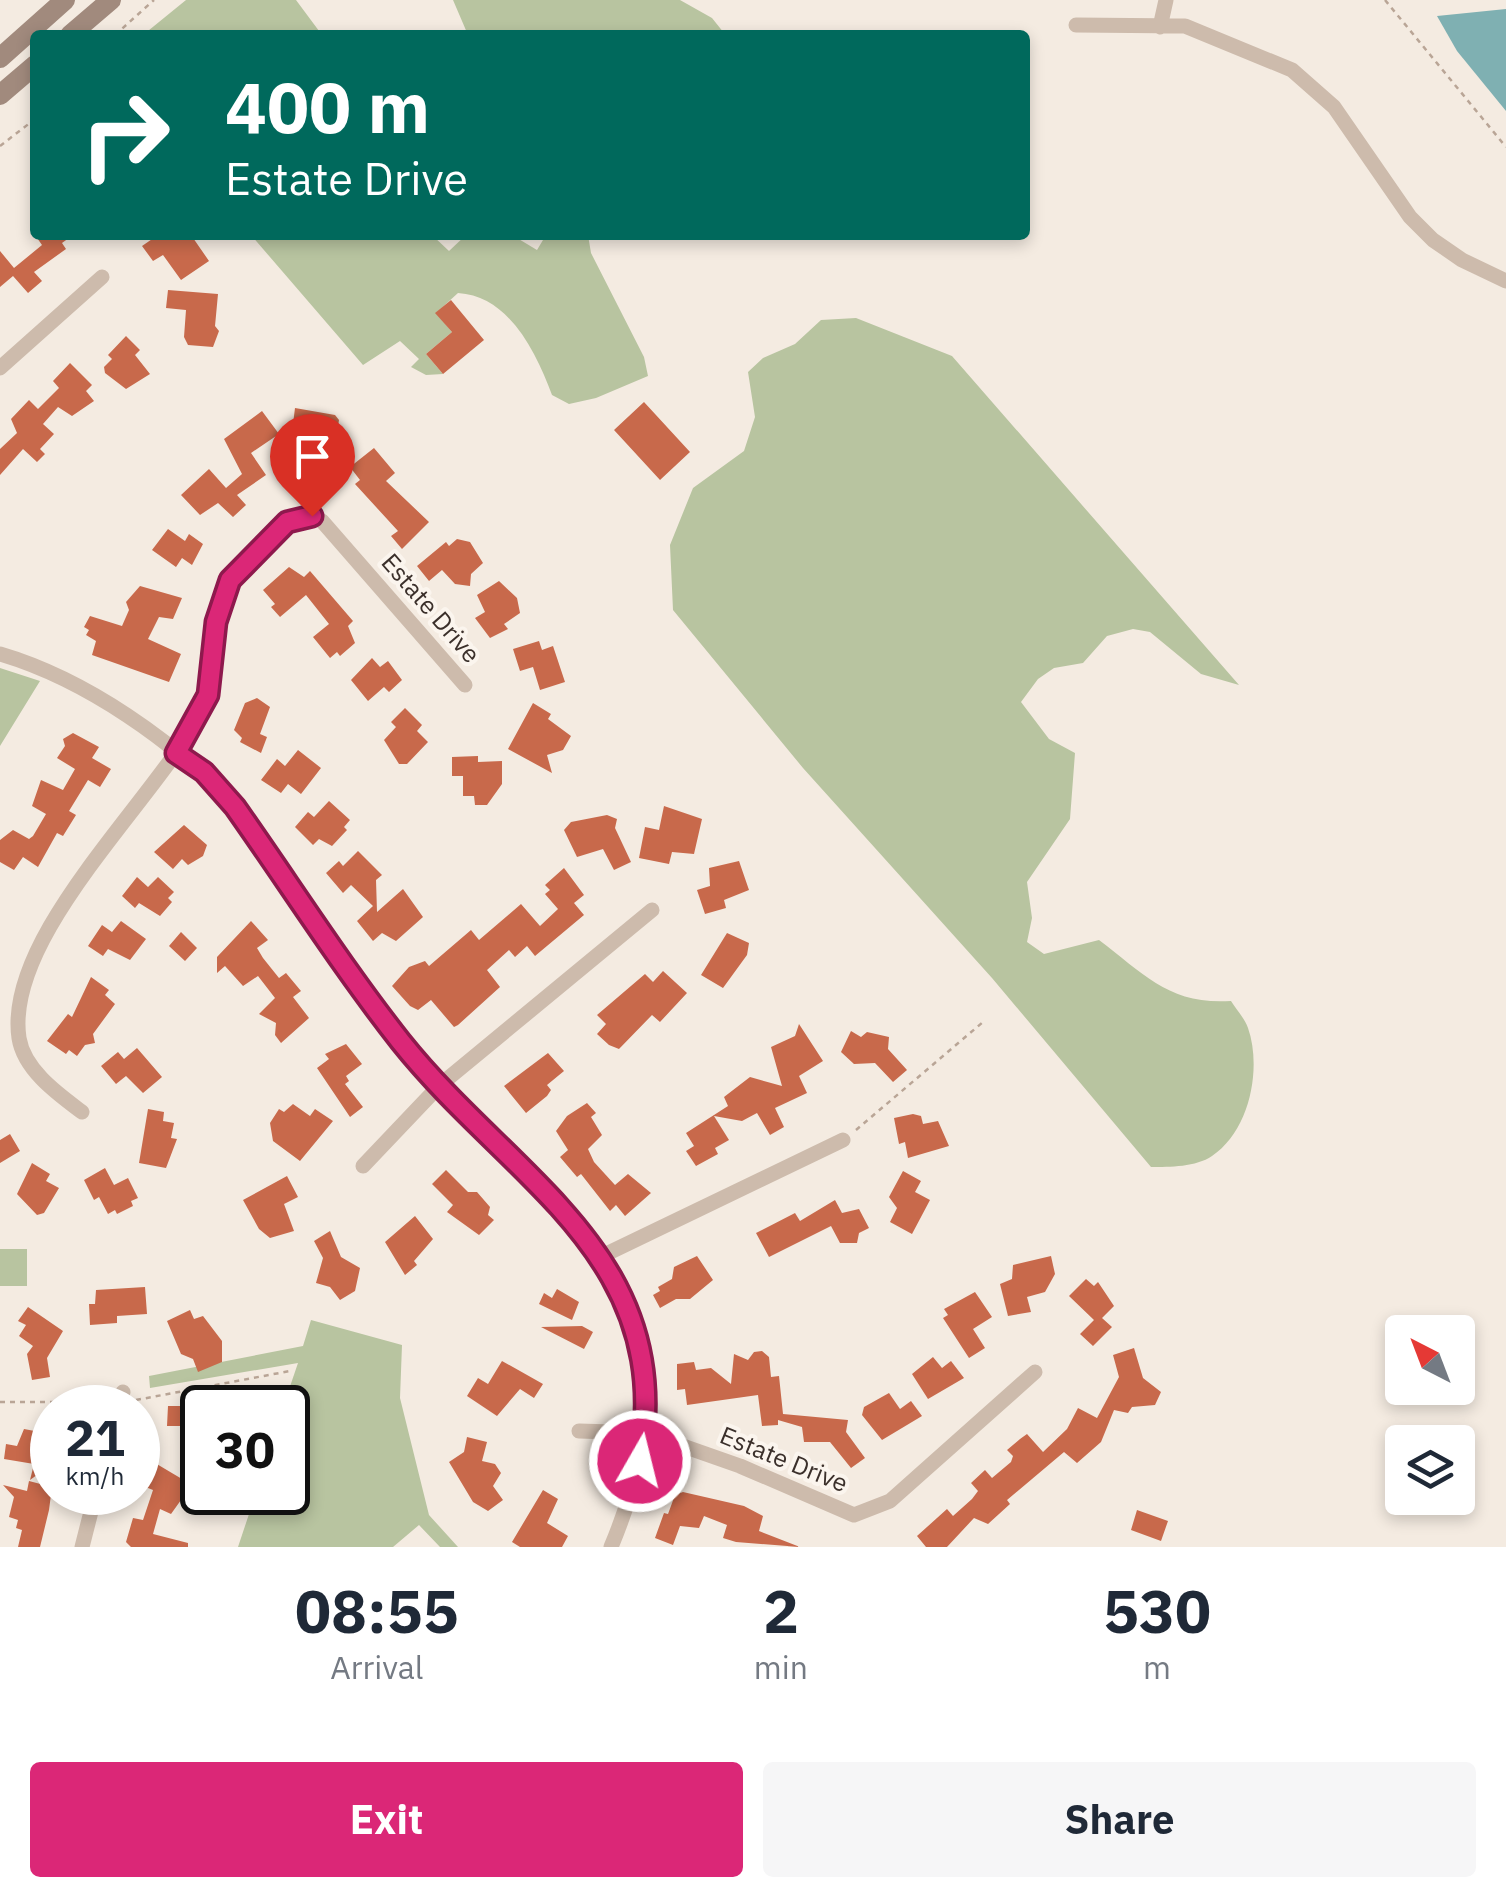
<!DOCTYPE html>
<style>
body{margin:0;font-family:"IBM Plex Sans",sans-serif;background:#f6f6f7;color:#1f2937;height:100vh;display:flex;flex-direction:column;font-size:38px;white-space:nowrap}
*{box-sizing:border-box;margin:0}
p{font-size:32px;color:#747a83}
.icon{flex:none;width:55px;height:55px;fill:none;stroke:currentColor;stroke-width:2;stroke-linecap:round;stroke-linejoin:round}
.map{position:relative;height:1547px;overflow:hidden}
.side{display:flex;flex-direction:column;background:#fff;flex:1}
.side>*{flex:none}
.guide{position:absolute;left:30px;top:30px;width:1000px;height:210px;border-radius:10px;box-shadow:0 5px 15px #0003;background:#00695c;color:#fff;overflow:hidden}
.needle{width:65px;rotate:318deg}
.fabs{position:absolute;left:1385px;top:1315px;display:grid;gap:20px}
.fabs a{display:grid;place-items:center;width:90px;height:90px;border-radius:10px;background:#fff;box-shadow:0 5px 15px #0003;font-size:50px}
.speed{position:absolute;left:30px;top:1385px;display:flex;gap:20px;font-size:50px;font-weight:700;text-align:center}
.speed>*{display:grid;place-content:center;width:130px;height:130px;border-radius:50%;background:#fff;box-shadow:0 5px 15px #0003;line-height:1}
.speed small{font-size:25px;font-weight:400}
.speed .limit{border:5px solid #111;border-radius:15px;background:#fff;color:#111}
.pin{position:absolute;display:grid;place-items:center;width:85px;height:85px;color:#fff;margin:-102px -42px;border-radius:50% 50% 50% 0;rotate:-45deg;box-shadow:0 0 10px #0007}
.pin .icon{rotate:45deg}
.me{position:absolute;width:110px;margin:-55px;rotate:8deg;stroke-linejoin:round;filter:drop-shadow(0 0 8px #0008)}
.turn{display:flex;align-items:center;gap:35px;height:210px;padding:0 30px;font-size:45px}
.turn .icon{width:130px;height:130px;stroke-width:2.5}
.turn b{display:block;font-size:70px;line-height:85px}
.eta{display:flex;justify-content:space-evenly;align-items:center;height:170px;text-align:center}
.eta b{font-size:60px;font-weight:800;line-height:70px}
.primary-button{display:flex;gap:20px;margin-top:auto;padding:20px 30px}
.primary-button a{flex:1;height:115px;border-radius:10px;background:#db2777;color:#fff;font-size:40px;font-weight:800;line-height:115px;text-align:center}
.primary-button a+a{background:#f6f6f7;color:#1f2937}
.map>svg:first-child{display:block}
.green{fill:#b8c4a0}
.water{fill:#7fb0b2}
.building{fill:#c8694b}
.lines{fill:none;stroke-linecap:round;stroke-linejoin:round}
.path{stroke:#b9a596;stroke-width:2.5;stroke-dasharray:5 5;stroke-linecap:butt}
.street{stroke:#cdbbac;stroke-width:15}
.secondary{stroke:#a18a7d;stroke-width:20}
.route-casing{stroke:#8e194d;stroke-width:25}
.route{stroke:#db2777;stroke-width:18}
.labels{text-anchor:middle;stroke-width:8;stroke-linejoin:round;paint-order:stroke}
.street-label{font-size:25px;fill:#3b302b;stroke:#fbf5ee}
</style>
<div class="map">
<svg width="1506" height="1547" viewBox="0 0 1506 1547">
<rect width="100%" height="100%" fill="#f4ebe1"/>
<path class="green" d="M 186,0 L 296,0 L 322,35 L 143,35 Z
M 453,0 L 680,0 L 712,18 L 724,33 L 468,35 Z
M 251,235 L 432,235 L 449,251 L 466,235 L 512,235 L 537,250 L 546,235 L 588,235 L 591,253 L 644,357 L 648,376 L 596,398 L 569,404 L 552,395 C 536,352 509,296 458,293 L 436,313 L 452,332 L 426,354 L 443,374 L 426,375 L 411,367 L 419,359 L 400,341 L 363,365 Z
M 856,318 L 952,356 L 1239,685 L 1201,674 L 1150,632 L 1133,629 L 1107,636 L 1083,663 L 1054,668 L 1038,679 L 1021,702 L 1049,739 L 1075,753 L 1070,819 L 1027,882 L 1032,918 L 1027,942 L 1044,954 L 1099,940 C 1145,975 1170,1005 1231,1001 C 1236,1009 1245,1019 1248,1028 C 1262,1068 1250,1131 1212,1156 C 1196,1167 1170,1167 1151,1167 L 992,978 L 803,768 L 673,610 L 670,545 L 693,488 L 744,451 L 755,417 L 748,372 L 763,358 L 795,344 L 821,320 Z
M 0,668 L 40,681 L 0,746 Z
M 0,1249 L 27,1249 L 27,1286 L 0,1286 Z
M 311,1320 L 402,1345 L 400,1398 L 429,1515 L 458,1547 L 440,1547 L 419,1525 L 393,1547 L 238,1547 L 256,1493 L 288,1492 L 288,1408 L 283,1407 L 298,1363 L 150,1388 L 149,1376 L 303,1346 Z"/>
<path class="water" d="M 1506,9 L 1506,111 L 1457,51 L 1437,16 Z"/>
<path class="building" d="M 35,235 L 73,235 L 62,243 L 66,249 L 34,272 L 42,281 L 28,293 L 13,276 L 0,287 L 0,251 L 14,268 L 42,245 Z
M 158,235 L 191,235 L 209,261 L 181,280 L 163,255 L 153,261 L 142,246 Z
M 168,290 L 218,294 L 215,326 L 219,331 L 213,347 L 188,345 L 184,337 L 186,310 L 166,308 Z
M 451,300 L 484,340 L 443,374 L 426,354 L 452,332 L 435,313 Z
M 126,336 L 140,350 L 135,355 L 150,374 L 126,389 L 105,373 L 104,367 L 112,359 L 108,355 Z
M 70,363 L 92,385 L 86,391 L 94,401 L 72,416 L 58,407 L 43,424 L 54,434 L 40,449 L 45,454 L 37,462 L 23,449 L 0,475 L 0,449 L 17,433 L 11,419 L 29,400 L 38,409 L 59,388 L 53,381 Z
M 644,402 L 690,452 L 660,480 L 614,430 Z
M 295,408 L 335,415 L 339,420 L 333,457 L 309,453 L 310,442 L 291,440 Z
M 262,411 L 279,434 L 251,453 L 266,475 L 237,495 L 246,505 L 233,517 L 218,503 L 200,515 L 181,495 L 209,469 L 226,488 L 242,474 L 224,439 Z
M 374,448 L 395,473 L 386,481 L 429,522 L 402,549 L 391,536 L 398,531 L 355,484 L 360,480 L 350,467 Z
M 168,529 L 185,541 L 189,534 L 203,544 L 192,565 L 182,558 L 176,567 L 152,550 Z
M 457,539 L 470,542 L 483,563 L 471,574 L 470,586 L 455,584 L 442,570 L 429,581 L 417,566 L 446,542 L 449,546 Z
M 289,567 L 304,577 L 310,571 L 353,621 L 348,626 L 355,643 L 340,656 L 337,652 L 330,658 L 313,637 L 329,624 L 306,595 L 280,617 L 271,607 L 275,604 L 263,590 Z
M 499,581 L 517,598 L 520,613 L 504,624 L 508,629 L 490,638 L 475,618 L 485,612 L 477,595 Z
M 140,586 L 182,598 L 173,619 L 159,617 L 148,639 L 181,654 L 169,682 L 92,655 L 96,641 L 86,635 L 89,630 L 84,627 L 90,616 L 122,626 L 129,610 L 126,602 Z
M 539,641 L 542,650 L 553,646 L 565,682 L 540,690 L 533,667 L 520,671 L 513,649 Z
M 372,658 L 380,667 L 388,661 L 402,680 L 389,692 L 384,687 L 368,701 L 351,680 Z
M 257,698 L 270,707 L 260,734 L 267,737 L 261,753 L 240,742 L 242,738 L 234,730 L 245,703 Z
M 533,703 L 551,714 L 548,719 L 571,736 L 563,750 L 547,755 L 552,773 L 508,749 Z
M 405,708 L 422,725 L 417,731 L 428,742 L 407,764 L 399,764 L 384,740 L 396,727 L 391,722 Z
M 73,733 L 99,747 L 92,758 L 111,769 L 100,787 L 88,780 L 69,811 L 76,815 L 63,836 L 57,833 L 38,867 L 23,857 L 14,870 L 0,862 L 0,840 L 13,830 L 29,839 L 33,836 L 46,814 L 32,806 L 41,780 L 63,790 L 75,769 L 57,758 L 65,746 L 63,739 Z
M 298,750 L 321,768 L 301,794 L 288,784 L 281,793 L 261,780 L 277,759 L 285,766 Z
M 478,756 L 478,762 L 502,761 L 502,784 L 487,805 L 475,805 L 474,796 L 463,796 L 463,776 L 452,776 L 452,757 Z
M 329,801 L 350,820 L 344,827 L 347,830 L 332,846 L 319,839 L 313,845 L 295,827 L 308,812 L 314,817 Z
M 664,806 L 702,819 L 694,854 L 672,852 L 669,864 L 639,858 L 645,827 L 659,830 Z
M 607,815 L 617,819 L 615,828 L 631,862 L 614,870 L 603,849 L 577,857 L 564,830 L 571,822 Z
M 184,825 L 207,845 L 203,856 L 188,865 L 182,859 L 173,869 L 154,852 Z
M 358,851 L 382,875 L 376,880 L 377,912 L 403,889 L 423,917 L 396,941 L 382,933 L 373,941 L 357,921 L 373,906 L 351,885 L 343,893 L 326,873 L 339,861 L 343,866 Z
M 739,861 L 749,890 L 724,900 L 726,908 L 705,914 L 697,890 L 710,886 L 709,868 Z
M 564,868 L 584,895 L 574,903 L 584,915 L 535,956 L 527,946 L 515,957 L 509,950 L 487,970 L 500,987 L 458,1025 L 454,1027 L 431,1000 L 418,1010 L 410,1006 L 392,986 L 409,967 L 425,961 L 429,966 L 471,930 L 479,940 L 521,904 L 540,926 L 558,909 L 545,894 L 550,890 L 545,885 Z
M 137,877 L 148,887 L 158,877 L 174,892 L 168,898 L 172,902 L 160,916 L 139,903 L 135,908 L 122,896 Z
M 121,921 L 146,939 L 130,960 L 108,949 L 103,956 L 88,946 L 102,925 L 112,932 Z
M 251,921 L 268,940 L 257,948 L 263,958 L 279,978 L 286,973 L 301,991 L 293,997 L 309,1018 L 281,1043 L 275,1035 L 276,1023 L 259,1014 L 275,998 L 258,976 L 243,986 L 225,966 L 217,973 L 217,957 Z
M 181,932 L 197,948 L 185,961 L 169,946 Z
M 727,933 L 749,943 L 747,955 L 723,988 L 701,975 Z
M 663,971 L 687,993 L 660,1022 L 652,1015 L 619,1049 L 609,1045 L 597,1034 L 606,1024 L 597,1015 L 645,974 L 653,982 Z
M 91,977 L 109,990 L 105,995 L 115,1004 L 93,1034 L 95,1043 L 85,1045 L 77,1056 L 69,1050 L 66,1054 L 47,1041 L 68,1014 L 72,1017 Z
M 799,1024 L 823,1061 L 799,1076 L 807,1093 L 775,1108 L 784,1127 L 770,1135 L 757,1113 L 742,1121 L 714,1116 L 729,1140 L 715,1148 L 718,1154 L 696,1166 L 686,1151 L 694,1146 L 686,1133 L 728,1106 L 724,1097 L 750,1077 L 782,1086 L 771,1047 L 795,1036 Z
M 851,1031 L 861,1037 L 867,1032 L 889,1037 L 888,1049 L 907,1070 L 893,1082 L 875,1063 L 854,1064 L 841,1052 Z
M 346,1044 L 362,1064 L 346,1076 L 349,1081 L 345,1084 L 363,1107 L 350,1117 L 317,1068 L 329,1059 L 325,1054 Z
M 137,1048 L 162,1077 L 143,1093 L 126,1076 L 116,1084 L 101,1066 L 118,1052 L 124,1059 Z
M 548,1053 L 564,1071 L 547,1085 L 551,1090 L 547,1096 L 526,1113 L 504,1086 Z
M 587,1103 L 596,1113 L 591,1117 L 602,1135 L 588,1149 L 594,1162 L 615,1185 L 628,1174 L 651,1193 L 625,1216 L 616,1205 L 610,1211 L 581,1174 L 577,1177 L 560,1157 L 568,1150 L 556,1131 L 567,1116 Z
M 293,1104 L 310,1116 L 315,1109 L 333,1121 L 300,1161 L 273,1141 L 270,1123 L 279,1109 L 284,1112 Z
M 148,1109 L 164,1112 L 163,1121 L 174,1123 L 171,1138 L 177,1139 L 166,1168 L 139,1163 Z
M 913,1114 L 921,1116 L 923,1124 L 938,1121 L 949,1146 L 908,1158 L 905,1142 L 899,1144 L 894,1118 Z
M 10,1134 L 20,1151 L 0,1163 L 0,1140 Z
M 32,1163 L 50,1174 L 46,1181 L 59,1188 L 44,1213 L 37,1215 L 17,1194 Z
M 105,1168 L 114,1185 L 128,1178 L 138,1198 L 131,1201 L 133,1206 L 117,1214 L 115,1210 L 108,1214 L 99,1197 L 94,1200 L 84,1180 Z
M 446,1170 L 468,1192 L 477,1192 L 490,1207 L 488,1215 L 494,1220 L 479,1235 L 447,1212 L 453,1205 L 432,1184 Z
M 903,1171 L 921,1181 L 915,1192 L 930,1200 L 912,1234 L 890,1222 L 897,1208 L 889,1197 Z
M 287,1176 L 298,1197 L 284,1204 L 294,1231 L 270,1238 L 259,1229 L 243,1200 Z
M 835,1200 L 842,1213 L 859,1209 L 869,1228 L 859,1233 L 857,1243 L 840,1243 L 831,1226 L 769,1257 L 756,1233 L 795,1213 L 800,1221 Z
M 415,1216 L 433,1239 L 414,1261 L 417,1265 L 405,1275 L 385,1242 Z
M 330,1231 L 341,1257 L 360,1268 L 355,1291 L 340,1300 L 330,1287 L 316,1283 L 323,1258 L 314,1241 Z
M 697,1256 L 713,1280 L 690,1299 L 676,1299 L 660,1308 L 653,1295 L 660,1291 L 658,1287 L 672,1279 L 674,1267 Z
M 1051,1256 L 1055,1274 L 1045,1292 L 1027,1297 L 1031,1312 L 1008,1316 L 1000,1284 L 1012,1279 L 1013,1265 Z
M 1086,1279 L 1094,1286 L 1098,1282 L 1114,1306 L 1102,1318 L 1112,1327 L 1093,1346 L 1080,1334 L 1094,1320 L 1069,1296 Z
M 145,1287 L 147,1314 L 117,1316 L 117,1323 L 90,1325 L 89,1304 L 95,1304 L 96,1290 Z
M 557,1289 L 579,1302 L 572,1320 L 539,1304 L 544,1293 L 552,1298 Z
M 975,1292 L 992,1317 L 973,1329 L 985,1348 L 969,1358 L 943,1318 L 948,1315 L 944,1309 Z
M 28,1307 L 63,1331 L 47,1358 L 50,1377 L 32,1380 L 27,1354 L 33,1346 L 19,1336 L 26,1325 L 18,1321 Z
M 190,1310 L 194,1319 L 203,1316 L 222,1341 L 222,1362 L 198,1372 L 193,1359 L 181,1354 L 167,1321 Z
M 582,1326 L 593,1332 L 584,1349 L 541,1327 Z
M 1134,1348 L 1143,1378 L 1161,1392 L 1155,1405 L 1132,1407 L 1128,1413 L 1114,1410 L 1101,1442 L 1077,1463 L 1064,1452 L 1007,1500 L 1010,1504 L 988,1524 L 974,1518 L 947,1547 L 926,1547 L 917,1536 L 947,1509 L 953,1516 L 972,1499 L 978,1491 L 971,1483 L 985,1470 L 992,1478 L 1011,1462 L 1013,1456 L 1007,1450 L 1020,1439 L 1027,1434 L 1043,1452 L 1067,1429 L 1078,1408 L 1097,1418 L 1119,1377 L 1113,1355 Z
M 762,1351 L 769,1357 L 771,1377 L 779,1376 L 783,1414 L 848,1420 L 846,1432 L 865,1458 L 851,1468 L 830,1442 L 804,1442 L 802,1427 L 778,1420 L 778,1425 L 762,1426 L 758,1395 L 687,1405 L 685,1389 L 677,1390 L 677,1364 L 694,1362 L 696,1370 L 711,1368 L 731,1384 L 734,1354 L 748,1360 L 754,1352 Z
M 933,1357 L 942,1368 L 951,1361 L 964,1378 L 928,1399 L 912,1374 Z
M 502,1361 L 543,1384 L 534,1398 L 520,1389 L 497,1416 L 467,1396 L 478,1378 L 488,1384 Z
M 889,1393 L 900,1409 L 911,1401 L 922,1416 L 882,1440 L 862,1415 L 864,1407 Z
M 168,1406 L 202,1406 L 202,1452 L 186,1452 L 187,1426 L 167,1426 Z
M 42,1421 L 52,1423 L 52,1464 L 30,1480 L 34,1464 L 4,1459 L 6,1444 L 17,1446 L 24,1429 L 40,1432 Z
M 467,1437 L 487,1442 L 482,1461 L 495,1464 L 501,1473 L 493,1486 L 503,1500 L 488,1511 L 473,1502 L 449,1462 L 464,1452 Z
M 150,1460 L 182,1479 L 181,1500 L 171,1514 L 160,1509 L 153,1534 L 188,1543 L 188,1547 L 131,1547 L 126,1542 L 133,1518 L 143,1520 L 153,1490 L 143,1486 Z
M 29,1481 L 52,1487 L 49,1510 L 40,1547 L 18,1547 L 22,1530 L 16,1528 L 18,1520 L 9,1517 L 14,1497 L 3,1485 L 27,1491 Z
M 543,1490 L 558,1499 L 547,1523 L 568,1536 L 562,1547 L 520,1547 L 512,1542 Z
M 683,1492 L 744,1506 L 763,1516 L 759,1531 L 800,1547 L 736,1542 L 723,1538 L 727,1525 L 704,1516 L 699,1528 L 680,1526 L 673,1545 L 655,1538 L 664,1513 L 668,1514 L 675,1495 Z
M 1137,1510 L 1168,1521 L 1161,1541 L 1131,1530 Z"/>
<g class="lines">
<path class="path" d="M 1385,0 L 1506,147
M 115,35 L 154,0
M 0,146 L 35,119
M 856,1130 L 983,1022
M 136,1400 L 290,1371
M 0,1402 L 103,1402"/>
<path class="street" d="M 1076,25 L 1185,26 L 1292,70 L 1334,107 L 1410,217 L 1433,240 L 1462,260 L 1506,281
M 1160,27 L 1166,0
M 0,368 L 102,277
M 0,654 C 85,679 176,742 235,807 C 289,886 343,976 406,1048 C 557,1219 718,1290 611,1547
M 82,1112 C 58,1094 24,1070 19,1038 C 4,937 153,802 199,716 C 219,678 207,636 222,597 C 231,570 254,551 275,533 C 290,519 302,512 322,521 L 465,685
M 363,1166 L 440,1085 L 652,910
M 600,1257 L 843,1140
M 119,1408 L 123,1392
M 579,1431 L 646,1433 L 740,1466 L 854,1515 L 890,1501 L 1035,1372
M 82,1547 L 96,1492"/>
<path class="secondary" d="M 70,35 L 111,0
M 0,58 L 65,0
M 0,95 L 35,65"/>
</g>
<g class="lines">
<defs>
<path id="route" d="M 312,516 L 287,522 L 230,580 L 216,622 L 208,695 L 176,753 L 204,772 L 235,807 C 290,885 342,967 401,1042 C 512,1181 677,1255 640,1461"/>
</defs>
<use href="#route" class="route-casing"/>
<use href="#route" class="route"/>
</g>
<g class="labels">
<g class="street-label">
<text transform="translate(431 608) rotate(49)" y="9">Estate Drive</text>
<text transform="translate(784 1459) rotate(22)" y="9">Estate Drive</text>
</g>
</g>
</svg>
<div class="fabs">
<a><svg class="needle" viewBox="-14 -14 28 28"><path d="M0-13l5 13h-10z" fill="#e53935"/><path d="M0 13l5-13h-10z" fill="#747a83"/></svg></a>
<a><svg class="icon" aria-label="layers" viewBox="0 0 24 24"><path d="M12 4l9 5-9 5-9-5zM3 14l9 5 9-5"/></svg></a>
</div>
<div class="speed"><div>21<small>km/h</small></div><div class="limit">30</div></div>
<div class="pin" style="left:312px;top:516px;background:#d93025"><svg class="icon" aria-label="arrive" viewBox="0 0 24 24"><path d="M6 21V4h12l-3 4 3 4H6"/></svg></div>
<svg class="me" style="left:640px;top:1461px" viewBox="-20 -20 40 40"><circle r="17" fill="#db2777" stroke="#fff" stroke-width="3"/><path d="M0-11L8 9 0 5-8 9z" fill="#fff"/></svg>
<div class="guide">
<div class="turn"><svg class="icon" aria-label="right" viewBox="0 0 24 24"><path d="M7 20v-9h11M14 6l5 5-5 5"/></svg><div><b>400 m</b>Estate Drive</div></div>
</div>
</div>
<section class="side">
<div class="eta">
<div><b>08:55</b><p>Arrival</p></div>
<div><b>2</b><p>min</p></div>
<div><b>530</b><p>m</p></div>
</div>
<div class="primary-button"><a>Exit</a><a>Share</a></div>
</section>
